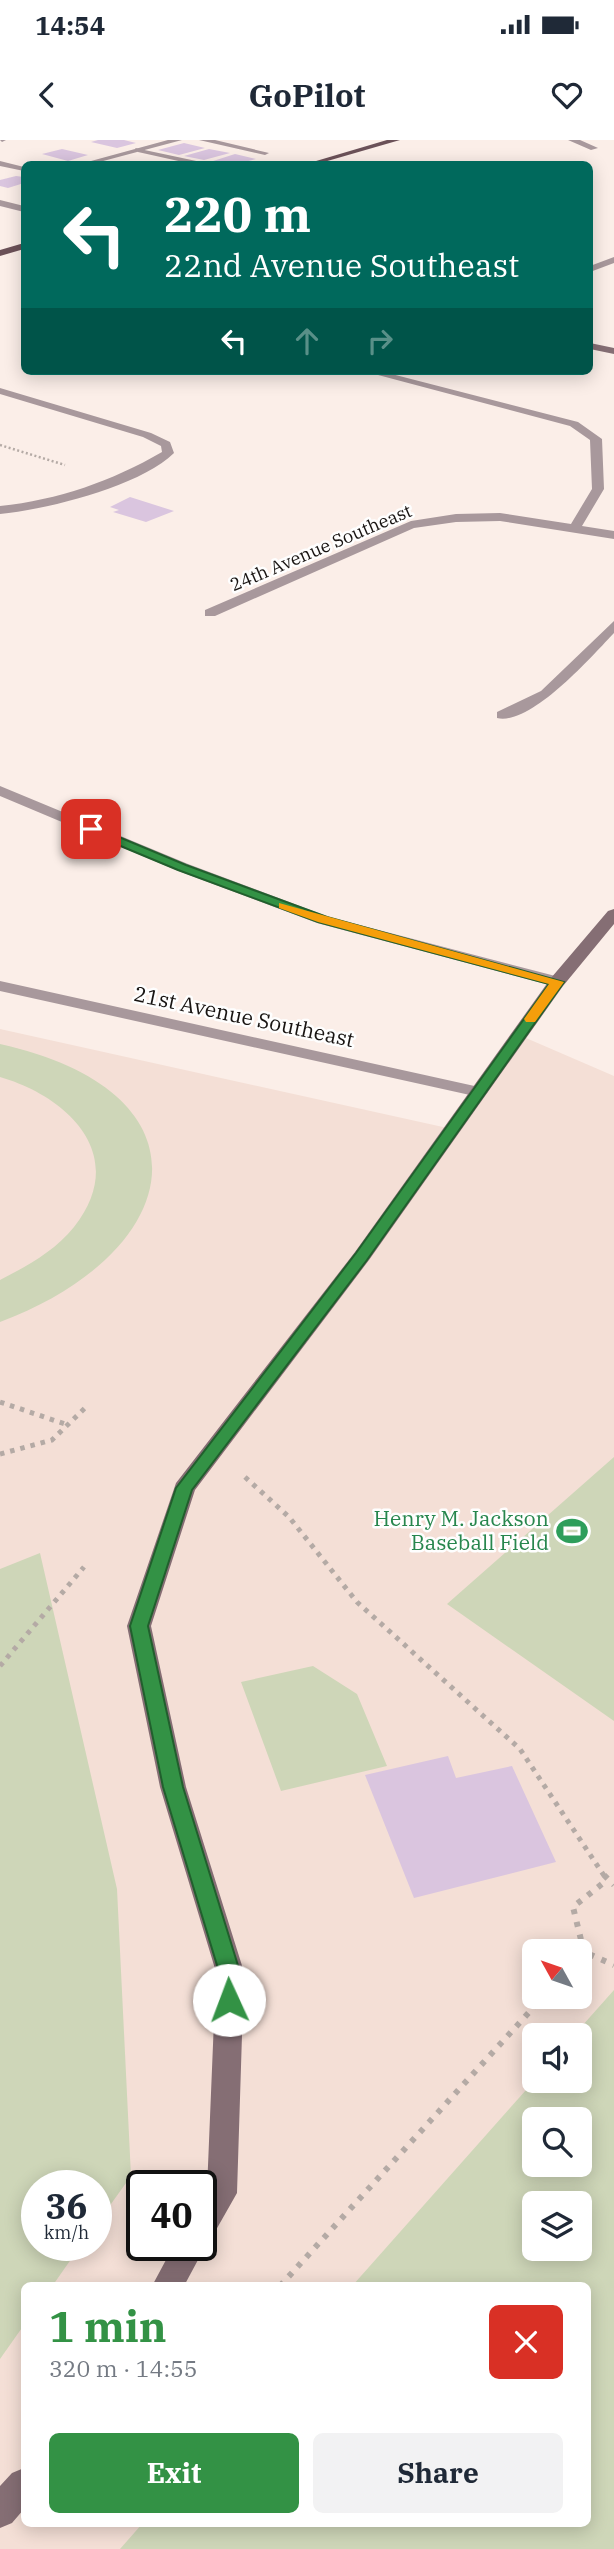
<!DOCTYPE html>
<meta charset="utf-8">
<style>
body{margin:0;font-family:"IBM Plex Serif",serif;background:#f2f2f3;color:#1f2937;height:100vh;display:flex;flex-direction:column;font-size:26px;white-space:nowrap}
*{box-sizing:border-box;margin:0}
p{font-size:23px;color:#747a83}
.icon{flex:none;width:38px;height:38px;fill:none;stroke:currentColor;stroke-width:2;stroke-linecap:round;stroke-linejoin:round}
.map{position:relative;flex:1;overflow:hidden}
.side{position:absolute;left:21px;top:2142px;width:570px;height:245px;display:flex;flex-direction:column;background:#fff;border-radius:10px;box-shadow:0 4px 18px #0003}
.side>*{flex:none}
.hud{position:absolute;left:21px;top:21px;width:572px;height:214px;border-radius:10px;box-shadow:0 4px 18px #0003;background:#00695c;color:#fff;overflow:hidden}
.needle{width:46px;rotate:310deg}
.tools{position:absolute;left:522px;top:1799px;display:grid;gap:14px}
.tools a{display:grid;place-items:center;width:70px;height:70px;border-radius:10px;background:#fff;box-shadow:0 4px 18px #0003;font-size:35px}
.speed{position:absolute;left:21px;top:2030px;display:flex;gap:14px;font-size:35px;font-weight:700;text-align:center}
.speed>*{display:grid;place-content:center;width:91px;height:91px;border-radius:50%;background:#fff;box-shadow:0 4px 18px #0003;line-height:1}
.speed small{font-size:18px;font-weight:400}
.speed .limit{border:4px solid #111;border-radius:10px;background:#fff;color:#111}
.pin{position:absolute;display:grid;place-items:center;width:60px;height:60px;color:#fff;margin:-30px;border-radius:14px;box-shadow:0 4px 10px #0006}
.me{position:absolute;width:77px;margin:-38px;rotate:358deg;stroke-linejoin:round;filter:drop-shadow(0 0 5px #0008)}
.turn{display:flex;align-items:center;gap:24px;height:147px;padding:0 28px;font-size:32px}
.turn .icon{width:91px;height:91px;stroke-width:2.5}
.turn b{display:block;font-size:49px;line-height:60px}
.lanes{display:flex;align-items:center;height:66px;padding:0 28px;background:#0003;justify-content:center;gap:35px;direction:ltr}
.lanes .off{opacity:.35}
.round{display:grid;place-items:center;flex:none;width:74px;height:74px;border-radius:10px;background:#f2f2f3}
.headline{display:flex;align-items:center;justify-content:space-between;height:119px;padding:0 28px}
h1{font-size:42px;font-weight:800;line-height:52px;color:#339245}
.action{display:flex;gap:14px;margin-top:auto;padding:14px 28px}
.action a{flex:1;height:80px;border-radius:10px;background:#339245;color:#fff;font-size:28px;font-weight:800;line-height:80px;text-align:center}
.action a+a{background:#f2f2f3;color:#1f2937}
.status{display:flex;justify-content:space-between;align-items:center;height:49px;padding:0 35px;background:#fff;direction:ltr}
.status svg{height:19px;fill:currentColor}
header{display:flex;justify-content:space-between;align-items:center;height:91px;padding:0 28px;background:#fff;font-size:32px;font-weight:800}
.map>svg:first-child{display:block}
.built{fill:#f4dfd6;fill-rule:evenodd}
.green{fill:#ced6b8;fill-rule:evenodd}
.building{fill:#dac5df}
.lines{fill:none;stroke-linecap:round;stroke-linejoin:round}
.path-far2{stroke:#b4aaa5;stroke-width:2.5;stroke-dasharray:2 2.5;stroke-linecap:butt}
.path-far1{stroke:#b4aaa5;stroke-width:5;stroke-dasharray:4.5 6;stroke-linecap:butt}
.path{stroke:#b4aaa5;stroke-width:6;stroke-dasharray:5 8;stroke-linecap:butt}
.lane{fill:#a8989c;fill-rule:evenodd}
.street{fill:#a8989c;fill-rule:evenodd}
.secondary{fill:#856e74;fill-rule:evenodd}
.primary{fill:#6b5158;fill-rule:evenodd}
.route{fill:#339245;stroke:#215f2d;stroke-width:2}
.slow{fill:#f59e0b}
.labels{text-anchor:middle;stroke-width:5;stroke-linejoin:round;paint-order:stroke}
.far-street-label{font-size:18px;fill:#181412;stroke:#fefefe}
.street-label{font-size:21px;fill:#181412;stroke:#fefefe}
.leisure-label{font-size:21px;fill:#27864d;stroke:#fefefe;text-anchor:end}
</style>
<div class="status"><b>14:54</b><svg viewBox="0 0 49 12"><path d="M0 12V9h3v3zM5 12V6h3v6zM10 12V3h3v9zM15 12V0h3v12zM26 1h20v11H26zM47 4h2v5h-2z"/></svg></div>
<header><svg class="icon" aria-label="back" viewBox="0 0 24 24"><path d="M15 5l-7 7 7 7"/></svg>GoPilot<svg class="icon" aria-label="heart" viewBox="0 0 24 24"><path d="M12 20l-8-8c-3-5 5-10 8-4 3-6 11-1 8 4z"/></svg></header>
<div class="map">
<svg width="614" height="2409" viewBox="0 0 614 2409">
<rect width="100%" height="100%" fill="#fbeee8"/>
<path class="built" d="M 0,889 L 452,989 L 519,895 L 614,936 L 614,2409 L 0,2409 ZM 534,1811 L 579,1811 L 579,1857 L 534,1857 ZM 534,1895 L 579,1895 L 579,1941 L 534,1941 ZM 534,1979 L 579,1979 L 579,2025 L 534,2025 ZM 37,2046 L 96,2046 L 96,2105 L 37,2105 ZM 142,2046 L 201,2046 L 201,2105 L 142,2105 ZM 534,2063 L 579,2063 L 579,2109 L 534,2109 ZM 24,2146 L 588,2146 L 588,2384 L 24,2384 Z"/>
<path class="green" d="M 0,904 C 219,953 186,1112 0,1182 L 0,1140 C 27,1126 55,1111 74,1087 C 130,1016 69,957 0,937 Z
M 614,1317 L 614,1581 L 447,1464 Z
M 40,1413 L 117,1749 L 131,2036 L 96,2085 L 96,2046 L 37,2046 L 37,2105 L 81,2105 L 53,2145 L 24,2146 L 24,2185 L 0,2219 L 0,1429 Z
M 313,1526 L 357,1554 L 387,1626 L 281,1651 L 241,1542 Z
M 614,1850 L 614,2409 L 120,2409 L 142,2384 L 588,2384 L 588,2146 L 353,2145 L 534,1941 L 579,1941 L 579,1895 L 574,1895 ZM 579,1979 L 579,2025 L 534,2025 L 534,1979 ZM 534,2063 L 579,2063 L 579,2109 L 534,2109 Z"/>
<path class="building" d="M 98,0 L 124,0 L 136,3 L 117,8 L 91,2 Z
M 184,3 L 205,8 L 179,15 L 158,10 Z
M 62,9 L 88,15 L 68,21 L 42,14 Z
M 209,9 L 230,13 L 204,20 L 184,16 Z
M 235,14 L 256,19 L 237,24 L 210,22 Z
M 16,36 L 24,37 L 24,43 L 8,48 L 0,46 L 0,40 Z
M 130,357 L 174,371 L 146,382 L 113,372 L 119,370 L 110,367 Z
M 448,1616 L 456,1638 L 512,1626 L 556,1722 L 414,1758 L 365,1635 Z"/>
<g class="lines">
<path class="path-far2" d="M 0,305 L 65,325"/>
<path class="path-far1" d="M 0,1262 L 68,1285
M 0,1314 L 52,1300 L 85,1268
M 245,1337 L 289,1377 L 357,1462 L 520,1609 L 605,1737
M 0,1526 L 84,1427"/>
<path class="path" d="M 604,1735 L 614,1745
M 584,1812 L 573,1767 L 607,1740
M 579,1817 L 584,1812 L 614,1825
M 280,2146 L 543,1857"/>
<path class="lane" d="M 135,8 L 201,22 L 205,24 L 192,24 L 138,12 Z"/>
<path class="street" d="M 0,0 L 6,0 L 2,2 Z
M 168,0 L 182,0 L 92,24 L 80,24 Z
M 199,0 L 215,0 L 269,13 L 265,15 Z
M 568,0 L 580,0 L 598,8 L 591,10 Z
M 0,21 L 24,27 L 24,31 L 0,26 Z
M 0,60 L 24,66 L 24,72 L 0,66 Z
M 614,117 L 614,123 L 590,132 L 590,126 Z
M 363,231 L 380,231 L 578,282 L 602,299 L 604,349 L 582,386 L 614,391 L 614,399 L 500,381 L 456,382 L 414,388 L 215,476 L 205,476 L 205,470 L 411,381 L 456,374 L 500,373 L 571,384 L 592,349 L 590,300 L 570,286 Z
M 0,248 L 151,293 L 170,302 L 174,313 C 139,347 48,369 0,374 L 0,366 C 58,360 112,341 162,312 L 161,306 L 143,297 L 0,254 Z
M 614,481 L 614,493 C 592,516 531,586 497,578 L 497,572 L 541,551 Z
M 0,646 L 188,724 L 329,777 L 563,838 L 566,842 L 557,847 L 317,783 L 176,730 L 0,656 Z
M 0,841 L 479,947 L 488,952 L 479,957 L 0,851 Z"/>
<path class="secondary" d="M 590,203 L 614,208 L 614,214 L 590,209 Z
M 614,769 L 614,784 L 563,846 L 369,1120 L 195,1350 L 151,1486 L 186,1647 L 244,1832 L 237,2053 L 212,2097 L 204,2100 L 206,2105 L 184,2146 L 152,2146 L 174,2105 L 201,2105 L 201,2060 L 207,2050 L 216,1832 L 160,1647 L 127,1486 L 176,1343 L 355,1112 L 551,838 L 608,771 Z
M 24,2328 L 24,2369 L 12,2383 L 0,2388 L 0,2346 L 12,2333 Z"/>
<path class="primary" d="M 387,0 L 400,0 L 317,24 L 306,24 Z
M 24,103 L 24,109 L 0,116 L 0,110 Z"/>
</g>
<path class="route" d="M 87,687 L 95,687 L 186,725 L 327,777 L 564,842 L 367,1120 L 192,1350 L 148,1486 L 183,1647 L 240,1832 L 236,1866 L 229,1869 L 221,1866 L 218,1860 L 219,1832 L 163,1647 L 130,1486 L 176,1348 L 356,1113 L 549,844 L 318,782 L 178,730 L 87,692 Z"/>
<path class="slow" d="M 279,763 L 564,842 L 535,882 L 526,882 L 524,879 L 549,844 L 318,782 L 279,768 Z"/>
<defs>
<symbol id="stadium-bare" viewBox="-9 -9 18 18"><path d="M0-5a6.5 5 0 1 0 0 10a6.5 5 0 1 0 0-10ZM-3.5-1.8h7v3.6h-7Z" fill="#2e9e5b" stroke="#fefefe" stroke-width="2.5" paint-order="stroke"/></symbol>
</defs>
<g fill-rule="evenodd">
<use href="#stadium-bare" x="550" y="1369" width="44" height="44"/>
</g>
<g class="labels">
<g class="far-street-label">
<text transform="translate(321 408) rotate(-23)" y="6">24th Avenue Southeast</text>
</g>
<g class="street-label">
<text transform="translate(244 877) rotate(12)" y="7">21st Avenue Southeast</text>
</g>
<g class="leisure-label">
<text x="549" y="1386">Henry M. Jackson<tspan x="549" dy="24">Baseball Field</tspan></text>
</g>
</g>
</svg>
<div class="tools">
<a><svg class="needle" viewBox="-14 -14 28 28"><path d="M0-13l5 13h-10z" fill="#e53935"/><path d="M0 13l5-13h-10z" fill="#747a83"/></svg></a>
<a><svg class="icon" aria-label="sound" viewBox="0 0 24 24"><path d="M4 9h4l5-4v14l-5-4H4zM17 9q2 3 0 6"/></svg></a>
<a><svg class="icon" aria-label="search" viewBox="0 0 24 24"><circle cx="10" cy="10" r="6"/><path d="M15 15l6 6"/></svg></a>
<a><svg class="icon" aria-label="layers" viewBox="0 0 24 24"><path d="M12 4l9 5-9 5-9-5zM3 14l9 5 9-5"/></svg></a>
</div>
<div class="speed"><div>36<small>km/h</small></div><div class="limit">40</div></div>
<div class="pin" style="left:91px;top:689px;background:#d93025"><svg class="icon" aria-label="arrive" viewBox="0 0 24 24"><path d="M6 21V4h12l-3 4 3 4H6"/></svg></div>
<svg class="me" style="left:229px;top:1860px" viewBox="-20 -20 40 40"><circle r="19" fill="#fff"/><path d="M0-13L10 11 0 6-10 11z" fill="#339245"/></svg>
<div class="hud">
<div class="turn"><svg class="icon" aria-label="left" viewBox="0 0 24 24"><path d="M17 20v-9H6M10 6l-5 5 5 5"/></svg><div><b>220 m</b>22nd Avenue Southeast</div></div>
<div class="lanes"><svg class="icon" aria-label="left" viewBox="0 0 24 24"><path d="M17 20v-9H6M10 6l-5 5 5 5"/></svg><svg class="icon off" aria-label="ahead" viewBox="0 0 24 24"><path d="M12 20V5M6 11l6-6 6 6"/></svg><svg class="icon off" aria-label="right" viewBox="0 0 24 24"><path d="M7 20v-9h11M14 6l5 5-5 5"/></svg></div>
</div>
<section class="side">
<div class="headline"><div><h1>1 min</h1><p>320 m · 14:55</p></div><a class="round" style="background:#d93025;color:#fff"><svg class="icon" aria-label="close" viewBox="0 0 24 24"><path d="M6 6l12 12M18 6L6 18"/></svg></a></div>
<div class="action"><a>Exit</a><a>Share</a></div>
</section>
</div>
